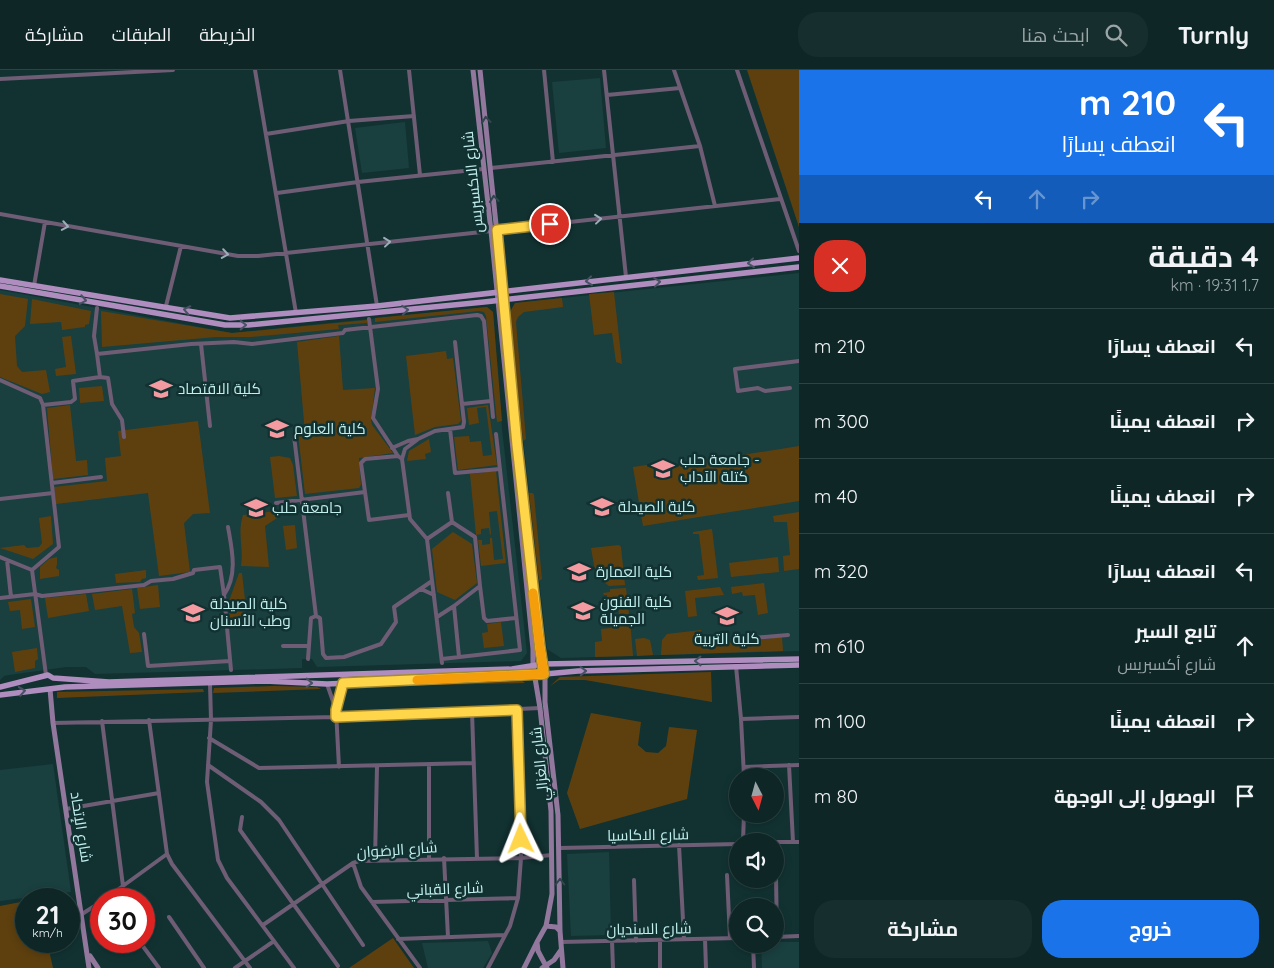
<!DOCTYPE html>
<html lang="ar">
<meta charset="utf-8">
<style>
body{margin:0;font-family:Quicksand,Cairo,sans-serif;background:#172e2e;color:#f1f3f6;direction:rtl;height:100vh;display:flex;flex-direction:column;font-size:19px;white-space:nowrap}
*{box-sizing:border-box;margin:0}
p{font-size:16px;color:#9ba5a7}
.icon{flex:none;width:28px;height:28px;fill:none;stroke:currentColor;stroke-width:2;stroke-linecap:round;stroke-linejoin:round}
.map{position:relative;flex:1;overflow:hidden;direction:ltr}
.panel{display:flex;flex-direction:column;background:#0e2626;width:475px}
.panel>*{flex:none}
.guide{background:#1a73e8;color:#fff;overflow:hidden}
.needle{width:32px;rotate:174deg}
.tools{position:absolute;left:729px;top:698px;display:grid;gap:10px}
.tools a{display:grid;place-items:center;width:55px;height:55px;border-radius:50%;background:#0e2626;box-shadow:0 2px 8px #0003,0 0 0 1px #2e4343;font-size:25px}
.speed{position:absolute;left:15px;top:818px;display:flex;gap:10px;font-size:25px;font-weight:700;text-align:center}
.speed>*{display:grid;place-content:center;width:65px;height:65px;border-radius:50%;background:#0e2626;box-shadow:0 2px 8px #0003,0 0 0 1px #2e4343;line-height:1}
.speed small{font-size:12px;font-weight:400}
.speed .limit{border:8px solid #d22;background:#fff;color:#111}
.pin{position:absolute;display:grid;place-items:center;width:42px;height:42px;color:#fff;margin:-21px;border:2px solid #fff;border-radius:50%;box-shadow:0 1px 5px #0007}
.me{position:absolute;width:55px;margin:-28px;rotate:358deg;stroke-linejoin:round;filter:drop-shadow(0 0 4px #0008)}
.turn{display:flex;align-items:center;gap:18px;height:105px;padding:0 15px;font-size:22px}
.turn .icon{width:65px;height:65px;stroke-width:2.5}
.turn b{display:block;font-size:35px;line-height:42px}
.lanes{display:flex;align-items:center;height:48px;padding:0 15px;background:#0003;justify-content:center;gap:25px;direction:ltr}
.lanes .off{opacity:.35}
.round{display:grid;place-items:center;flex:none;width:52px;height:52px;border-radius:20px;background:#172e2e}
.summary{display:flex;align-items:center;justify-content:space-between;height:85px;padding:0 15px}
h1{font-size:30px;font-weight:700;line-height:38px}
.primary-button{display:flex;gap:10px;margin-top:auto;padding:10px 15px}
.primary-button a{flex:1;height:58px;border-radius:20px;background:#1a73e8;color:#fff;font-size:20px;font-weight:700;line-height:58px;text-align:center}
.primary-button a+a{background:#172e2e;color:#f1f3f6}
ul{padding:0;list-style:none}
li{display:flex;align-items:center;gap:15px;height:75px;padding:0 15px;border-top:1px solid #2e4343}
li div{flex:1}
li b{display:block;font-size:19px}
li em{font-style:normal}
header{display:flex;align-items:center;gap:30px;box-sizing:border-box;height:70px;padding:0 25px;background:#0e2626;border-bottom:1px solid #2e4343}
header strong{font-size:24px}
nav{display:flex;gap:28px;margin-inline-start:auto;font-size:18px}
.search{width:350px;height:45px;background:#172e2e;display:flex;align-items:center;gap:12px;box-sizing:border-box;padding:0 18px;border-radius:20px;color:#9ba5a7;font-size:19px}
main{display:flex;flex:1;min-height:0}
.map>svg:first-child{display:block}
.built{fill:#1a3f3f}
.green{fill:#5e400f}
.lines{fill:none;stroke-linecap:round;stroke-linejoin:round}
.street{stroke:#6e5d75;stroke-width:4}
.secondary{stroke:#93789e;stroke-width:5}
.primary{stroke:#af8dbe;stroke-width:5.5}
.oneway{stroke:#32444d}
.oneway2{stroke:#9caeb8}
.oneway3{stroke:#495263}
.route-casing{stroke:#a68a30;stroke-width:12}
.route{stroke:#ffd54a;stroke-width:9}
.slow{stroke:#f59e0b;stroke-width:9}
.labels{text-anchor:middle;stroke-width:5;stroke-linejoin:round;paint-order:stroke}
.street-label{font-size:15px;fill:#c2f0ef;stroke:#123232}
.poi-label{font-size:15px;fill:#c2f0ef;stroke:#123232;text-anchor:start}
</style>
<header>
<strong>Turnly</strong>
<div class="search"><svg class="icon" aria-label="search" viewBox="0 0 24 24"><circle cx="10" cy="10" r="6"/><path d="M15 15l6 6"/></svg>ابحث هنا</div>
<nav><a>الخريطة</a><a>الطبقات</a><a>مشاركة</a></nav>
</header>
<main>
<section class="panel">
<div class="guide">
<div class="turn"><svg class="icon" aria-label="left" viewBox="0 0 24 24"><path d="M17 20v-9H6M10 6l-5 5 5 5"/></svg><div><b>210 m</b>انعطف يسارًا</div></div>
<div class="lanes"><svg class="icon" aria-label="left" viewBox="0 0 24 24"><path d="M17 20v-9H6M10 6l-5 5 5 5"/></svg><svg class="icon off" aria-label="ahead" viewBox="0 0 24 24"><path d="M12 20V5M6 11l6-6 6 6"/></svg><svg class="icon off" aria-label="right" viewBox="0 0 24 24"><path d="M7 20v-9h11M14 6l5 5-5 5"/></svg></div>
</div>
<div class="summary"><div><h1>4 دقيقة</h1><p>1.7 km · 19:31</p></div><a class="round" style="background:#d93025;color:#fff"><svg class="icon" aria-label="close" viewBox="0 0 24 24"><path d="M6 6l12 12M18 6L6 18"/></svg></a></div>
<ul>
<li><svg class="icon" aria-label="left" viewBox="0 0 24 24"><path d="M17 20v-9H6M10 6l-5 5 5 5"/></svg><div><b>انعطف يسارًا</b></div><em>210 m</em></li>
<li><svg class="icon" aria-label="right" viewBox="0 0 24 24"><path d="M7 20v-9h11M14 6l5 5-5 5"/></svg><div><b>انعطف يمينًا</b></div><em>300 m</em></li>
<li><svg class="icon" aria-label="right" viewBox="0 0 24 24"><path d="M7 20v-9h11M14 6l5 5-5 5"/></svg><div><b>انعطف يمينًا</b></div><em>40 m</em></li>
<li><svg class="icon" aria-label="left" viewBox="0 0 24 24"><path d="M17 20v-9H6M10 6l-5 5 5 5"/></svg><div><b>انعطف يسارًا</b></div><em>320 m</em></li>
<li><svg class="icon" aria-label="ahead" viewBox="0 0 24 24"><path d="M12 20V5M6 11l6-6 6 6"/></svg><div><b>تابع السير</b><p>شارع أكسبريس</p></div><em>610 m</em></li>
<li><svg class="icon" aria-label="right" viewBox="0 0 24 24"><path d="M7 20v-9h11M14 6l5 5-5 5"/></svg><div><b>انعطف يمينًا</b></div><em>100 m</em></li>
<li><svg class="icon" aria-label="arrive" viewBox="0 0 24 24"><path d="M6 21V4h12l-3 4 3 4H6"/></svg><div><b>الوصول إلى الوجهة</b></div><em>80 m</em></li>
</ul>
<div class="primary-button"><a>خروج</a><a>مشاركة</a></div>
</section>
<div class="map">
<svg width="799" height="898" viewBox="0 0 799 898">
<rect width="100%" height="100%" fill="#123232"/>
<path class="built" d="M 600,8 L 606,78 L 559,83 L 552,12 Z
M 405,52 L 409,98 L 362,103 L 355,58 Z
M 799,203 L 799,581 L 561,588 L 547,579 L 523,369 L 510,242 L 515,233 Z
M 0,220 L 232,263 L 487,237 L 493,242 L 502,359 L 527,583 L 521,591 L 317,597 L 312,589 L 302,589 L 302,598 L 95,604 L 86,597 L 66,597 L 9,605 L 4,606 L 0,610 Z
M 53,694 L 71,822 L 0,831 L 0,700 Z
M 609,782 L 611,865 L 571,866 L 567,784 Z
M 488,871 L 492,883 L 483,898 L 428,898 L 422,873 Z
M 775,872 L 799,872 L 799,898 L 762,898 L 761,874 L 775,874 Z"/>
<path class="green" d="M 747,0 L 799,0 L 799,157 Z
M 614,222 L 622,294 L 616,292 L 612,263 L 594,265 L 589,224 Z
M 0,224 L 28,229 L 25,256 L 15,266 L 17,296 L 22,302 L 46,300 L 50,322 L 42,324 L 0,307 Z
M 562,228 L 563,237 L 524,242 L 518,247 L 516,252 L 526,369 L 523,371 L 510,242 L 515,233 Z
M 32,229 L 91,241 L 89,254 L 85,255 L 85,257 L 62,260 L 61,252 L 30,254 Z
M 487,237 L 493,242 L 502,351 L 497,352 L 486,246 L 484,242 L 479,241 L 375,252 L 375,248 Z
M 101,241 L 232,263 L 367,250 L 367,253 L 338,255 L 339,259 L 251,267 L 216,267 L 102,277 Z
M 71,266 L 76,304 L 56,306 L 55,299 L 66,297 L 62,267 Z
M 339,266 L 343,320 L 375,318 L 371,350 L 372,355 L 393,383 L 359,388 L 361,415 L 359,418 L 305,424 L 298,364 L 305,363 L 297,272 Z
M 446,281 L 447,289 L 453,288 L 461,351 L 458,354 L 435,357 L 415,365 L 406,286 Z
M 102,316 L 104,331 L 80,333 L 79,318 Z
M 70,335 L 76,391 L 87,390 L 88,405 L 53,409 L 47,338 Z
M 488,335 L 497,395 L 458,400 L 454,367 L 469,366 L 470,372 L 481,371 L 483,386 L 492,385 L 486,337 L 477,338 L 479,353 L 469,355 L 467,338 Z
M 198,351 L 210,443 L 193,444 L 184,453 L 190,502 L 159,506 L 148,423 L 56,434 L 54,417 L 107,411 L 105,388 L 121,386 L 118,361 Z
M 429,369 L 431,382 L 425,384 L 426,389 L 407,391 L 409,381 Z
M 799,376 L 799,431 L 643,456 L 633,397 L 660,393 L 661,398 Z
M 279,386 L 290,388 L 293,395 L 297,426 L 275,428 L 270,387 Z
M 496,401 L 506,493 L 481,496 L 478,470 L 482,470 L 482,475 L 490,474 L 490,468 L 492,468 L 494,490 L 503,489 L 497,441 L 489,442 L 491,464 L 490,465 L 489,458 L 481,459 L 481,464 L 476,465 L 470,404 Z
M 529,423 L 533,423 L 534,425 L 542,509 L 539,511 Z
M 276,441 L 277,448 L 265,456 L 269,497 L 241,496 C 244,478 237,463 243,445 Z
M 799,442 L 799,499 L 784,501 L 783,486 L 790,485 L 787,452 L 774,452 L 773,446 Z
M 51,446 L 53,474 L 33,489 L 0,478 L 24,475 L 27,478 L 39,477 L 42,473 L 39,448 Z
M 295,455 L 297,478 L 286,480 L 283,456 Z
M 712,459 L 718,508 L 698,510 L 697,506 L 704,505 L 699,464 L 693,464 L 693,462 Z
M 453,462 L 472,474 L 477,513 L 455,530 L 437,522 L 432,479 Z
M 619,475 L 621,477 L 625,515 L 609,516 L 604,512 L 603,501 L 595,501 L 591,478 Z
M 57,487 L 57,494 L 56,498 L 59,500 L 59,506 L 40,509 L 40,497 L 49,489 Z
M 778,487 L 779,502 L 731,507 L 729,493 Z
M 146,500 L 146,508 L 142,509 L 140,512 L 116,513 L 115,504 Z
M 239,503 L 242,503 L 247,548 L 230,550 L 228,534 Z
M 764,513 L 768,543 L 758,545 L 755,525 L 743,526 L 742,522 L 732,524 L 731,517 Z
M 158,515 L 160,537 L 140,539 L 137,518 Z
M 720,517 L 724,525 L 695,528 L 697,546 L 688,547 L 685,521 Z
M 626,518 L 629,544 L 619,545 L 618,534 L 608,534 L 607,525 L 604,525 L 603,523 L 610,522 L 610,519 Z
M 132,519 L 135,543 L 132,544 L 134,557 L 139,563 L 142,582 L 130,583 L 122,536 L 95,540 L 92,524 Z
M 86,524 L 89,541 L 48,548 L 45,528 Z
M 31,529 L 35,557 L 22,559 L 20,540 L 10,541 L 8,532 Z
M 628,547 L 630,549 L 633,586 L 595,587 L 595,572 L 602,571 L 601,559 L 611,558 L 610,549 Z
M 501,552 L 504,576 L 484,578 L 482,563 L 488,562 L 487,554 Z
M 701,560 L 702,567 L 707,567 L 708,575 L 782,567 L 783,581 L 661,585 L 662,570 L 667,564 Z
M 644,568 L 650,570 L 653,585 L 637,586 L 635,569 Z
M 37,578 L 38,589 L 35,591 L 35,598 L 15,602 L 12,582 Z
M 711,602 L 712,632 L 585,610 L 559,610 L 550,616 L 560,607 Z
M 514,608 L 520,609 L 525,613 L 348,617 L 395,612 Z
M 274,616 L 317,617 L 321,619 L 213,623 L 214,618 Z
M 203,619 L 204,622 L 57,628 L 57,622 Z
M 591,643 L 641,652 L 638,675 L 646,682 L 658,683 L 666,676 L 669,657 L 697,660 L 687,729 L 580,759 L 567,723 Z
M 26,831 L 26,871 L 47,871 L 53,898 L 0,898 L 0,836 Z
M 393,868 L 414,898 L 349,898 Z"/>
<g class="lines">
<path class="street" d="M 255,0 L 296,243
M 340,0 L 377,236
M 409,0 L 420,105
M 544,0 L 553,92
M 604,0 L 626,207
M 674,0 L 700,76 L 715,136
M 737,0 L 799,181
M 0,9 L 173,0
M 607,25 L 680,18
M 266,64 L 349,51 L 414,46
M 491,98 L 700,76
M 277,123 L 358,112 L 483,99
M 0,144 L 238,186 L 258,186 L 491,161
M 497,160 L 780,129
M 34,216 L 45,152
M 166,236 L 181,176
M 97,238 L 94,266 L 97,284 L 191,274 L 234,272 L 252,274 L 343,263 L 345,260 L 477,245 L 481,246 L 484,251 L 493,347
M 369,249 L 378,319 L 373,348 L 398,386 L 402,389 L 410,449 L 427,469 L 442,593
M 201,274 L 210,356
M 100,307 L 108,308 L 112,334 L 122,350 L 124,367
M 0,310 L 40,328 L 43,335
M 790,318 L 765,321 L 758,318 L 738,321 L 735,299 L 799,291
M 462,334 L 491,331
M 450,359 L 455,403 L 500,399
M 294,366 L 316,546 L 320,548 L 323,584 L 326,588 L 344,587 L 381,574 L 396,552 L 394,537 L 432,511
M 392,378 L 408,371 L 418,369 L 435,361 L 463,357 L 464,352 L 455,272
M 402,389 L 405,379 L 417,370
M 52,413 L 101,407
M 365,422 L 369,450 L 409,445
M 448,423 L 452,452
M 0,429 L 53,423
M 276,433 L 365,422 L 361,393 L 365,389 L 398,386
M 228,457 C 232,480 238,504 224,525 L 231,600
M 427,469 L 452,452 L 475,467 L 480,516 L 454,536 L 459,587
M 0,487 L 32,500
M 7,490 L 11,527
M 480,516 L 484,548 L 487,551 L 516,548
M 421,519 L 434,525
M 0,528 L 35,524 L 42,526 L 144,515 L 151,511 L 173,509 L 193,503 L 194,500 L 220,497 L 224,525
M 437,547 L 454,536
M 144,564 L 148,596 L 230,591
M 737,567 L 741,569 L 788,565
M 283,576 L 309,576
M 308,589 L 311,548 L 316,546
M 442,589 L 520,580 L 496,364
M 736,596 L 741,649 L 744,706
M 46,605 L 32,500 L 59,477 L 43,335 L 71,332 L 75,329 L 73,311 L 100,307 L 97,284
M 210,614 L 211,650 L 207,712 L 218,790 L 227,808 L 294,898
M 327,614 L 336,640 L 343,613
M 336,640 L 339,697
M 472,642 L 477,788
M 741,649 L 799,647
M 149,650 L 167,784 L 172,794 L 250,898
M 102,651 L 123,816
M 53,653 L 336,647 L 540,638
M 209,668 L 259,698 L 474,693
M 208,695 L 261,732 L 279,750 L 363,875
M 429,695 L 429,789
M 789,695 L 793,772
M 744,697 L 799,695
M 66,739 L 159,723
M 242,747 L 240,760 L 338,896
M 743,771 L 744,744
M 775,772 L 799,772
M 679,775 L 684,869
M 560,778 L 738,774
M 444,788 L 448,867
M 375,790 L 377,697
M 353,793 L 361,817 L 420,898
M 727,805 L 730,868
M 776,806 L 777,867
M 634,810 L 636,871
M 105,829 L 167,784
M 372,832 L 518,828
M 82,844 L 101,832
M 169,847 L 204,898
M 263,855 L 353,793 L 359,791 L 521,788 L 552,785
M 775,867 L 799,866
M 398,869 L 505,865
M 705,869 L 706,898
M 660,870 L 660,898
M 139,871 L 159,898
M 612,871 L 613,898
M 561,872 L 738,868
M 753,874 L 754,898
M 235,898 L 274,871
M 488,898 L 510,856 L 518,828 L 521,788 L 517,640"/>
<path class="secondary" d="M 473,0 L 491,161 L 533,579 L 533,596 L 540,638 L 551,741 L 552,824 L 546,856 L 537,872 L 538,881 L 547,898
M 480,0 L 505,241 L 517,375 L 540,578 L 545,604 L 545,632 L 558,745 L 560,861 L 563,898
M 50,619 L 53,653 L 89,898
M 546,856 L 556,857 L 560,861
M 90,886 L 98,898
M 524,898 L 537,872
M 542,898 L 554,890 L 561,880"/>
<path class="primary" d="M 0,210 L 230,248 L 377,236 L 799,188
M 0,216 L 225,255 L 248,255 L 484,232 L 799,197
M 0,617 L 48,605 L 53,608 L 109,612 L 512,599 L 543,594 L 799,589
M 0,625 L 65,617 L 265,611 L 327,614 L 534,605 L 578,601 L 799,595"/>
</g>
<defs><path id="oneway-chevron" d="M-2-3.5L2.5 0L-2 3.5" fill="none" stroke-width="1.6" stroke-linecap="round" stroke-linejoin="round" transform="scale(1.25)"/></defs>
<g class="oneway">
<use href="#oneway-chevron" transform="translate(486 50) rotate(-96)"/>
<use href="#oneway-chevron" transform="translate(494 129) rotate(-96)"/>
<use href="#oneway-chevron" transform="translate(560 812) rotate(-90)"/>
</g>
<g class="oneway2">
<use href="#oneway-chevron" transform="translate(598 149) rotate(-6)"/>
<use href="#oneway-chevron" transform="translate(65 156) rotate(10)"/>
<use href="#oneway-chevron" transform="translate(387 172) rotate(-6)"/>
<use href="#oneway-chevron" transform="translate(225 184) rotate(9)"/>
</g>
<g class="oneway3">
<use href="#oneway-chevron" transform="translate(751 193) rotate(174)"/>
<use href="#oneway-chevron" transform="translate(589 211) rotate(174)"/>
<use href="#oneway-chevron" transform="translate(657 212) rotate(-6)"/>
<use href="#oneway-chevron" transform="translate(83 230) rotate(10)"/>
<use href="#oneway-chevron" transform="translate(187 240) rotate(-169)"/>
<use href="#oneway-chevron" transform="translate(405 240) rotate(-6)"/>
<use href="#oneway-chevron" transform="translate(243 255) rotate(-1)"/>
<use href="#oneway-chevron" transform="translate(698 591) rotate(179)"/>
<use href="#oneway-chevron" transform="translate(583 601) rotate(-2)"/>
<use href="#oneway-chevron" transform="translate(309 613) rotate(2)"/>
<use href="#oneway-chevron" transform="translate(22 621) rotate(-9)"/>
</g>
<g class="lines">
<defs>
<path id="route" d="M 521,769 L 517,640 L 336,647 L 336,640 L 343,613 L 544,604 L 540,578 L 517,375 L 497,160 L 550,154"/>
</defs>
<use href="#route" class="route-casing"/>
<use href="#route" class="route"/>
<path class="slow" d="M 417,610 L 544,604 L 540,578 L 533,523"/>
</g>
<defs>
<symbol id="university-bare" viewBox="-9 -9 18 18"><path d="M0-5L7-2L0 1L-7-2ZM-4 1L0 2.5L4 1V4Q0 6-4 4Z" fill="#f49aa1" stroke="#123232" stroke-width="2.5" paint-order="stroke"/></symbol>
</defs>
<g fill-rule="evenodd">
<use href="#university-bare" x="145" y="303" width="32" height="32"/>
<use href="#university-bare" x="261" y="343" width="32" height="32"/>
<use href="#university-bare" x="647" y="383" width="32" height="32"/>
<use href="#university-bare" x="586" y="421" width="32" height="32"/>
<use href="#university-bare" x="240" y="422" width="32" height="32"/>
<use href="#university-bare" x="563" y="486" width="32" height="32"/>
<use href="#university-bare" x="567" y="525" width="32" height="32"/>
<use href="#university-bare" x="177" y="527" width="32" height="32"/>
<use href="#university-bare" x="711" y="530" width="32" height="32"/>
</g>
<g class="labels">
<g class="street-label">
<text transform="translate(473 112) rotate(-96)" y="5">شارع الاكسبريس</text>
<text transform="translate(540 694) rotate(-96)" y="5">شارع الغزالي</text>
<text transform="translate(81 757) rotate(81)" y="5">شارع الإتحاد</text>
<text transform="translate(648 765) rotate(-1)" y="5">شارع الاكاسيا</text>
<text transform="translate(397 780) rotate(-4)" y="5">شارع الرضوان</text>
<text transform="translate(445 819) rotate(-2)" y="5">شارع القباني</text>
<text transform="translate(649 859) rotate(-1)" y="5">شارع السنديان</text>
</g>
<g class="poi-label">
<text x="178" y="324">كلية الاقتصاد</text>
<text x="294" y="364">كلية العلوم</text>
<text x="680" y="395">جامعة حلب -<tspan x="680" dy="17">كتلة الآداب</tspan></text>
<text x="618" y="442">كلية الصيدلة</text>
<text x="272" y="443">جامعة حلب</text>
<text x="596" y="507">كلية العمارة</text>
<text x="600" y="537">كلية الفنون<tspan x="600" dy="17">الجميلة</tspan></text>
<text x="210" y="539">كلية الصيدلة<tspan x="210" dy="17">وطب الأسنان</tspan></text>
<text x="727" y="574" text-anchor="middle">كلية التربية</text>
</g>
</g>
</svg>
<div class="tools">
<a><svg class="needle" viewBox="-14 -14 28 28"><path d="M0-13l5 13h-10z" fill="#e53935"/><path d="M0 13l5-13h-10z" fill="#9ba5a7"/></svg></a>
<a><svg class="icon" aria-label="sound" viewBox="0 0 24 24"><path d="M4 9h4l5-4v14l-5-4H4zM17 9q2 3 0 6"/></svg></a>
<a><svg class="icon" aria-label="search" viewBox="0 0 24 24"><circle cx="10" cy="10" r="6"/><path d="M15 15l6 6"/></svg></a>
</div>
<div class="speed"><div>21<small>km/h</small></div><div class="limit">30</div></div>
<div class="pin" style="left:550px;top:154px;background:#d93025"><svg class="icon" aria-label="arrive" viewBox="0 0 24 24"><path d="M6 21V4h12l-3 4 3 4H6"/></svg></div>
<svg class="me" style="left:521px;top:769px" viewBox="-20 -20 40 40"><path d="M0-17L14 15 0 8-14 15z" fill="#ffd54a" stroke="#fff" stroke-width="4"/></svg>
</div>
</main>
